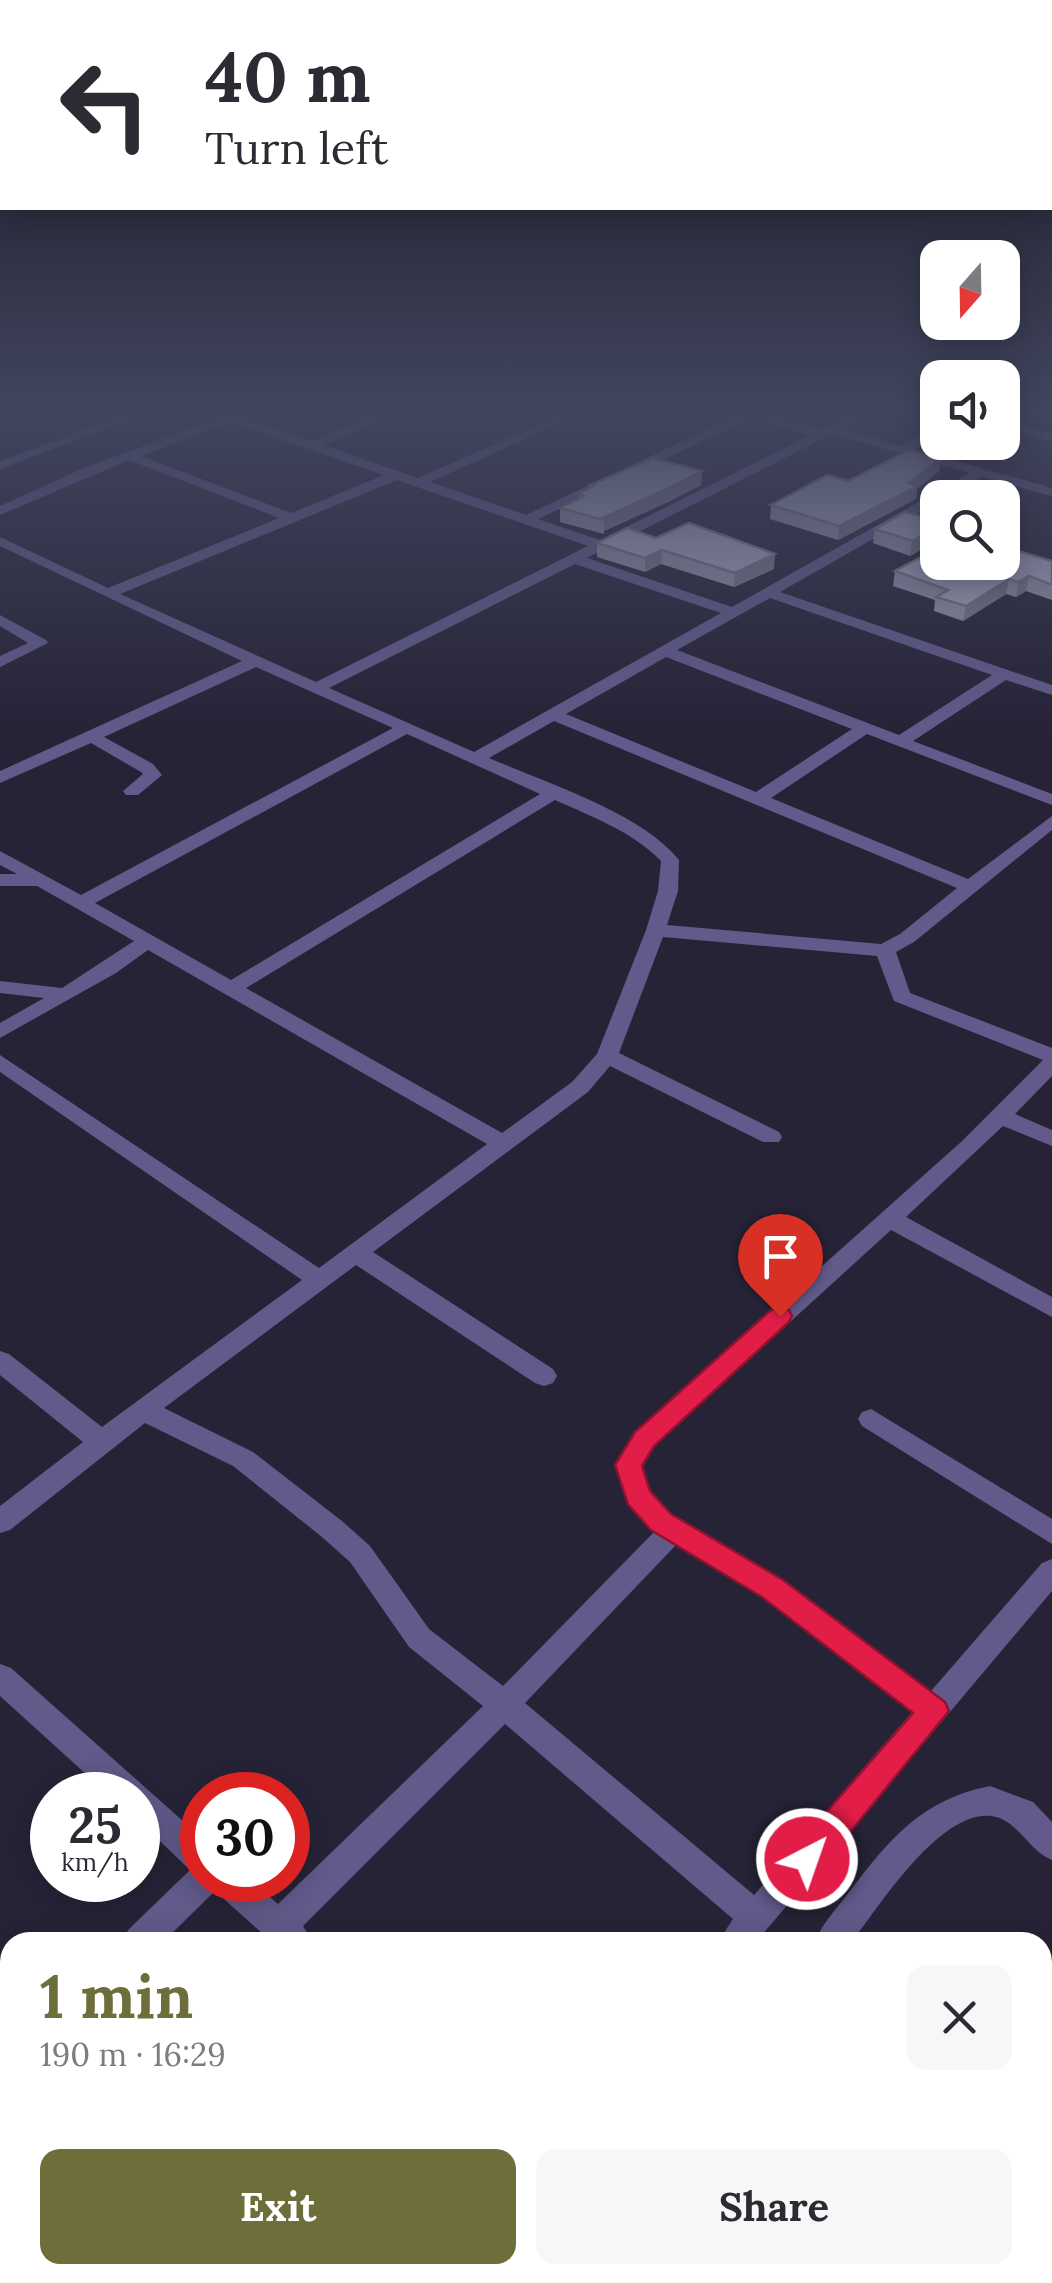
<!DOCTYPE html>
<meta charset="utf-8">
<style>
body{margin:0;font-family:Lora,serif;background:#f7f7f7;color:#2b2b33;height:100vh;display:flex;flex-direction:column;font-size:38px;white-space:nowrap}
*{box-sizing:border-box;margin:0}
p{font-size:32px;color:#7c7c81}
.icon{flex:none;width:55px;height:55px;fill:none;stroke:currentColor;stroke-width:2;stroke-linecap:round;stroke-linejoin:round}
.map{position:relative;flex:1;overflow:hidden}
.drawer{position:absolute;left:0px;top:1932px;width:1052px;height:352px;display:flex;flex-direction:column;background:#fff;border-radius:30px 30px 0 0;box-shadow:0 5px 25px #0003}
.drawer>*{flex:none}
.guide{position:absolute;left:0px;top:0px;width:1052px;height:210px;box-shadow:0 5px 25px #0003;background:#fff;color:#2b2b33;overflow:hidden}
.needle{width:65px;rotate:200deg}
.controls{position:absolute;left:920px;top:240px;display:grid;gap:20px}
.controls a{display:grid;place-items:center;width:100px;height:100px;border-radius:20px;background:#fff;box-shadow:0 5px 25px #0003;font-size:50px}
.speed{position:absolute;left:30px;top:1772px;display:flex;gap:20px;font-size:50px;font-weight:700;text-align:center}
.speed>*{display:grid;place-content:center;width:130px;height:130px;border-radius:50%;background:#fff;box-shadow:0 5px 25px #0003;line-height:1}
.speed small{font-size:25px;font-weight:400}
.speed .limit{border:15px solid #d22;background:#fff;color:#111}
.pin{position:absolute;display:grid;place-items:center;width:85px;height:85px;color:#fff;margin:-102px -42px;border-radius:50% 50% 50% 0;rotate:-45deg;box-shadow:0 0 10px #0007}
.pin .icon{rotate:45deg}
.me{position:absolute;width:110px;margin:-55px;rotate:41deg;stroke-linejoin:round;filter:drop-shadow(0 0 8px #0008)}
.turn{display:flex;align-items:center;gap:35px;height:210px;padding:0 40px;font-size:45px}
.turn .icon{width:130px;height:130px;stroke-width:2.5}
.turn b{display:block;font-size:70px;line-height:85px}
.round{display:grid;place-items:center;flex:none;width:105px;height:105px;border-radius:20px;background:#f7f7f7}
.headline{display:flex;align-items:center;justify-content:space-between;height:170px;padding:0 40px}
h1{font-size:60px;font-weight:700;line-height:75px;color:#6d6e3a}
.primary-button{display:flex;gap:20px;margin-top:auto;padding:20px 40px}
.primary-button a{flex:1;height:115px;border-radius:20px;background:#6d6e3a;color:#fff;font-size:40px;font-weight:700;line-height:115px;text-align:center}
.primary-button a+a{background:#f7f7f7;color:#2b2b33}
.map>svg:first-child{display:block}
.lines{fill:none;stroke-linecap:round;stroke-linejoin:round}
.street{fill:#615a8a;fill-rule:evenodd}
.wall{fill:#9391a7}
.shaded-wall{fill:#787688}
.building{fill:#aba9c2;stroke:#787688;stroke-width:2.5}
.route{fill:#e11d48;stroke:#92132f;stroke-width:2.5}
</style>
<div class="map">
<svg width="1052" height="2283" viewBox="0 0 1052 2283">
<rect width="100%" height="100%" fill="#262337"/>
<g class="lines">
<path class="street" d="M 130,413 L 148,413 L 0,469 L 0,461 Z
M 211,413 L 230,413 L 311,441 L 381,413 L 399,413 L 323,445 L 418,478 L 566,413 L 583,413 L 430,482 L 526,515 L 742,413 L 762,413 L 821,430 L 855,413 L 871,413 L 842,429 L 901,446 L 938,428 L 938,437 L 914,449 L 1052,488 L 1052,496 L 982,477 L 946,498 L 938,498 L 938,502 L 780,592 L 1052,685 L 1052,695 L 1006,680 L 913,741 L 1052,794 L 1052,805 L 867,734 L 771,798 L 968,879 L 1052,816 L 1052,830 L 914,942 L 896,952 L 910,993 L 1052,1048 L 1052,1076 L 1015,1114 L 1052,1130 L 1052,1146 L 1003,1126 L 906,1217 L 1052,1297 L 1052,1317 L 891,1230 L 654,1446 L 642,1466 L 650,1492 L 671,1514 L 783,1580 L 931,1691 L 1042,1563 L 1052,1559 L 1052,1591 L 756,1942 L 718,1942 L 733,1919 L 505,1724 L 303,1926 L 313,1942 L 272,1942 L 215,1891 L 163,1942 L 123,1942 L 128,1930 L 190,1870 L 138,1820 L 138,1795 L 109,1795 L 0,1696 L 0,1664 L 11,1668 L 202,1838 L 202,1880 L 250,1880 L 278,1904 L 483,1706 L 409,1647 L 350,1562 L 322,1537 L 233,1466 L 145,1423 L 10,1530 L 0,1533 L 0,1506 L 83,1442 L 0,1375 L 0,1351 L 9,1354 L 102,1427 L 302,1280 L 0,1072 L 0,1055 L 319,1268 L 487,1144 L 148,950 L 116,973 L 0,1038 L 0,1023 L 44,998 L 0,993 L 0,981 L 62,988 L 134,941 L 37,886 L 0,886 L 0,874 L 17,874 L 0,865 L 0,851 L 81,895 L 393,728 L 256,667 L 104,737 L 153,764 L 162,775 L 138,795 L 126,795 L 123,791 L 143,774 L 141,772 L 91,743 L 0,783 L 0,771 L 242,661 L 0,546 L 0,537 L 108,588 L 279,518 L 129,460 L 0,515 L 0,506 L 84,468 L 219,418 ZM 751,418 L 811,435 L 600,540 L 538,519 ZM 231,422 L 384,475 L 291,513 L 141,456 ZM 832,434 L 970,473 L 732,607 L 587,558 ZM 397,480 L 588,546 L 316,682 L 120,594 ZM 575,564 L 721,613 L 474,752 L 329,688 ZM 770,598 L 992,675 L 899,735 L 677,650 ZM 666,657 L 852,729 L 756,792 L 566,714 ZM 554,721 L 957,888 L 900,934 L 881,944 L 667,925 L 678,891 L 679,860 C 642,813 544,782 489,758 ZM 407,734 L 540,794 L 231,980 L 95,903 ZM 555,800 C 592,817 632,831 661,861 L 658,891 L 646,930 L 597,1054 L 572,1082 L 502,1133 L 246,988 ZM 663,937 L 877,956 L 894,1001 L 1043,1060 L 961,1142 L 636,1432 L 615,1465 L 628,1505 L 654,1532 L 503,1686 L 429,1629 L 370,1546 L 342,1521 L 253,1452 L 164,1408 L 356,1265 L 535,1383 L 544,1386 L 553,1383 L 557,1376 L 553,1369 L 373,1252 L 588,1092 L 610,1066 L 763,1142 L 779,1142 L 782,1137 L 779,1132 L 619,1053 ZM 676,1545 L 763,1596 L 912,1712 L 754,1895 L 525,1703 Z
M 1002,419 L 1052,434 L 1052,442 L 1002,427 Z
M 0,615 L 46,640 L 48,643 L 0,667 L 0,656 L 28,643 L 0,626 Z
M 871,1409 L 1052,1519 L 1052,1544 L 862,1426 L 858,1419 L 862,1412 Z
M 990,1786 L 1033,1802 L 1052,1822 L 1052,1860 C 1028,1851 1018,1819 991,1816 C 940,1810 879,1906 852,1942 L 815,1942 C 822,1923 838,1907 850,1891 C 890,1838 923,1799 990,1786 Z
M 10,2055 L 10,2097 L 0,2101 L 0,2059 Z
M 0,2160 L 10,2164 L 10,2211 L 0,2206 Z
M 61,2275 L 103,2275 L 106,2283 L 64,2283 Z
M 621,2275 L 665,2275 L 668,2283 L 624,2283 Z
M 980,2275 L 1025,2275 L 1028,2283 L 983,2283 Z"/>
</g>
<path class="wall" d="M 941,458 L 939,471 L 917,489 L 916,499 L 838,540 L 770,519 L 771,505 Z
M 702,471 L 701,485 L 668,502 L 604,531 L 604,534 L 560,522 L 560,508 L 578,499 L 578,494 L 590,487 L 590,485 Z
M 938,498 L 938,520 L 923,515 L 925,501 Z
M 938,520 L 938,540 L 910,556 L 873,543 L 875,529 Z
M 656,538 L 774,569 L 734,587 L 661,564 L 645,572 L 597,557 L 597,543 Z
M 1052,561 L 1052,600 L 1026,591 L 1016,597 L 1006,594 L 963,621 L 934,611 L 935,600 L 893,586 L 895,571 L 938,562 Z"/>
<path class="shaded-wall" d="M 941,458 L 939,471 L 917,489 L 916,499 L 838,540 L 839,526 L 909,483 Z
M 702,471 L 701,485 L 668,502 L 604,531 L 604,520 L 600,519 Z
M 938,527 L 938,540 L 910,556 L 912,541 Z
M 662,550 L 661,564 L 645,572 L 645,558 Z
M 775,554 L 774,569 L 734,587 L 735,573 Z
M 1029,576 L 1026,591 L 1016,597 L 1018,582 Z
M 1009,579 L 1006,594 L 963,621 L 966,606 Z"/>
<path class="building" d="M 909,450 L 941,458 L 909,483 L 918,486 L 839,526 L 771,505 L 827,475 L 848,481 Z
M 652,458 L 702,471 L 669,488 L 600,519 L 604,520 L 560,508 L 584,496 L 578,494 L 593,486 L 590,485 Z
M 940,492 L 957,498 L 938,498 L 938,505 L 925,501 Z
M 905,512 L 938,520 L 938,527 L 912,541 L 875,529 Z
M 689,523 L 775,554 L 735,573 L 662,550 L 645,558 L 597,543 L 627,528 L 656,538 Z
M 1002,546 L 1052,561 L 1052,585 L 1029,576 L 1018,582 L 1009,579 L 966,606 L 936,597 L 948,590 L 895,571 L 934,550 L 938,551 L 938,562 L 1002,562 Z"/>
<linearGradient id="sky" x2="0" y2="1"><stop stop-color="#15131e"/><stop offset="0.56" stop-color="#41455e"/><stop offset="1" stop-color="#41455e" stop-opacity="0"/></linearGradient>
<rect width="1052" height="733" fill="url(#sky)"/>
<path class="route" d="M 780,1307 L 789,1310 L 792,1316 L 789,1322 L 654,1446 L 642,1466 L 650,1491 L 671,1514 L 783,1580 L 945,1702 L 949,1711 L 819,1870 L 807,1874 L 795,1870 L 791,1859 L 795,1848 L 913,1713 L 762,1597 L 651,1530 L 628,1504 L 615,1465 L 635,1432 L 771,1310 Z"/>
</svg>
<div class="controls">
<a><svg class="needle" viewBox="-14 -14 28 28"><path d="M0-13l5 13h-10z" fill="#e53935"/><path d="M0 13l5-13h-10z" fill="#7c7c81"/></svg></a>
<a><svg class="icon" aria-label="sound" viewBox="0 0 24 24"><path d="M4 9h4l5-4v14l-5-4H4zM17 9q2 3 0 6"/></svg></a>
<a><svg class="icon" aria-label="search" viewBox="0 0 24 24"><circle cx="10" cy="10" r="6"/><path d="M15 15l6 6"/></svg></a>
</div>
<div class="speed"><div>25<small>km/h</small></div><div class="limit">30</div></div>
<div class="pin" style="left:780px;top:1316px;background:#d93025"><svg class="icon" aria-label="arrive" viewBox="0 0 24 24"><path d="M6 21V4h12l-3 4 3 4H6"/></svg></div>
<svg class="me" style="left:807px;top:1859px" viewBox="-20 -20 40 40"><circle r="17" fill="#e11d48" stroke="#fff" stroke-width="3"/><path d="M0-11L8 9 0 5-8 9z" fill="#fff"/></svg>
<div class="guide">
<div class="turn"><svg class="icon" aria-label="left" viewBox="0 0 24 24"><path d="M17 20v-9H6M10 6l-5 5 5 5"/></svg><div><b>40 m</b>Turn left</div></div>
</div>
<section class="drawer">
<div class="headline"><div><h1>1 min</h1><p>190 m · 16:29</p></div><a class="round"><svg class="icon" aria-label="close" viewBox="0 0 24 24"><path d="M6 6l12 12M18 6L6 18"/></svg></a></div>
<div class="primary-button"><a>Exit</a><a>Share</a></div>
</section>
</div>
